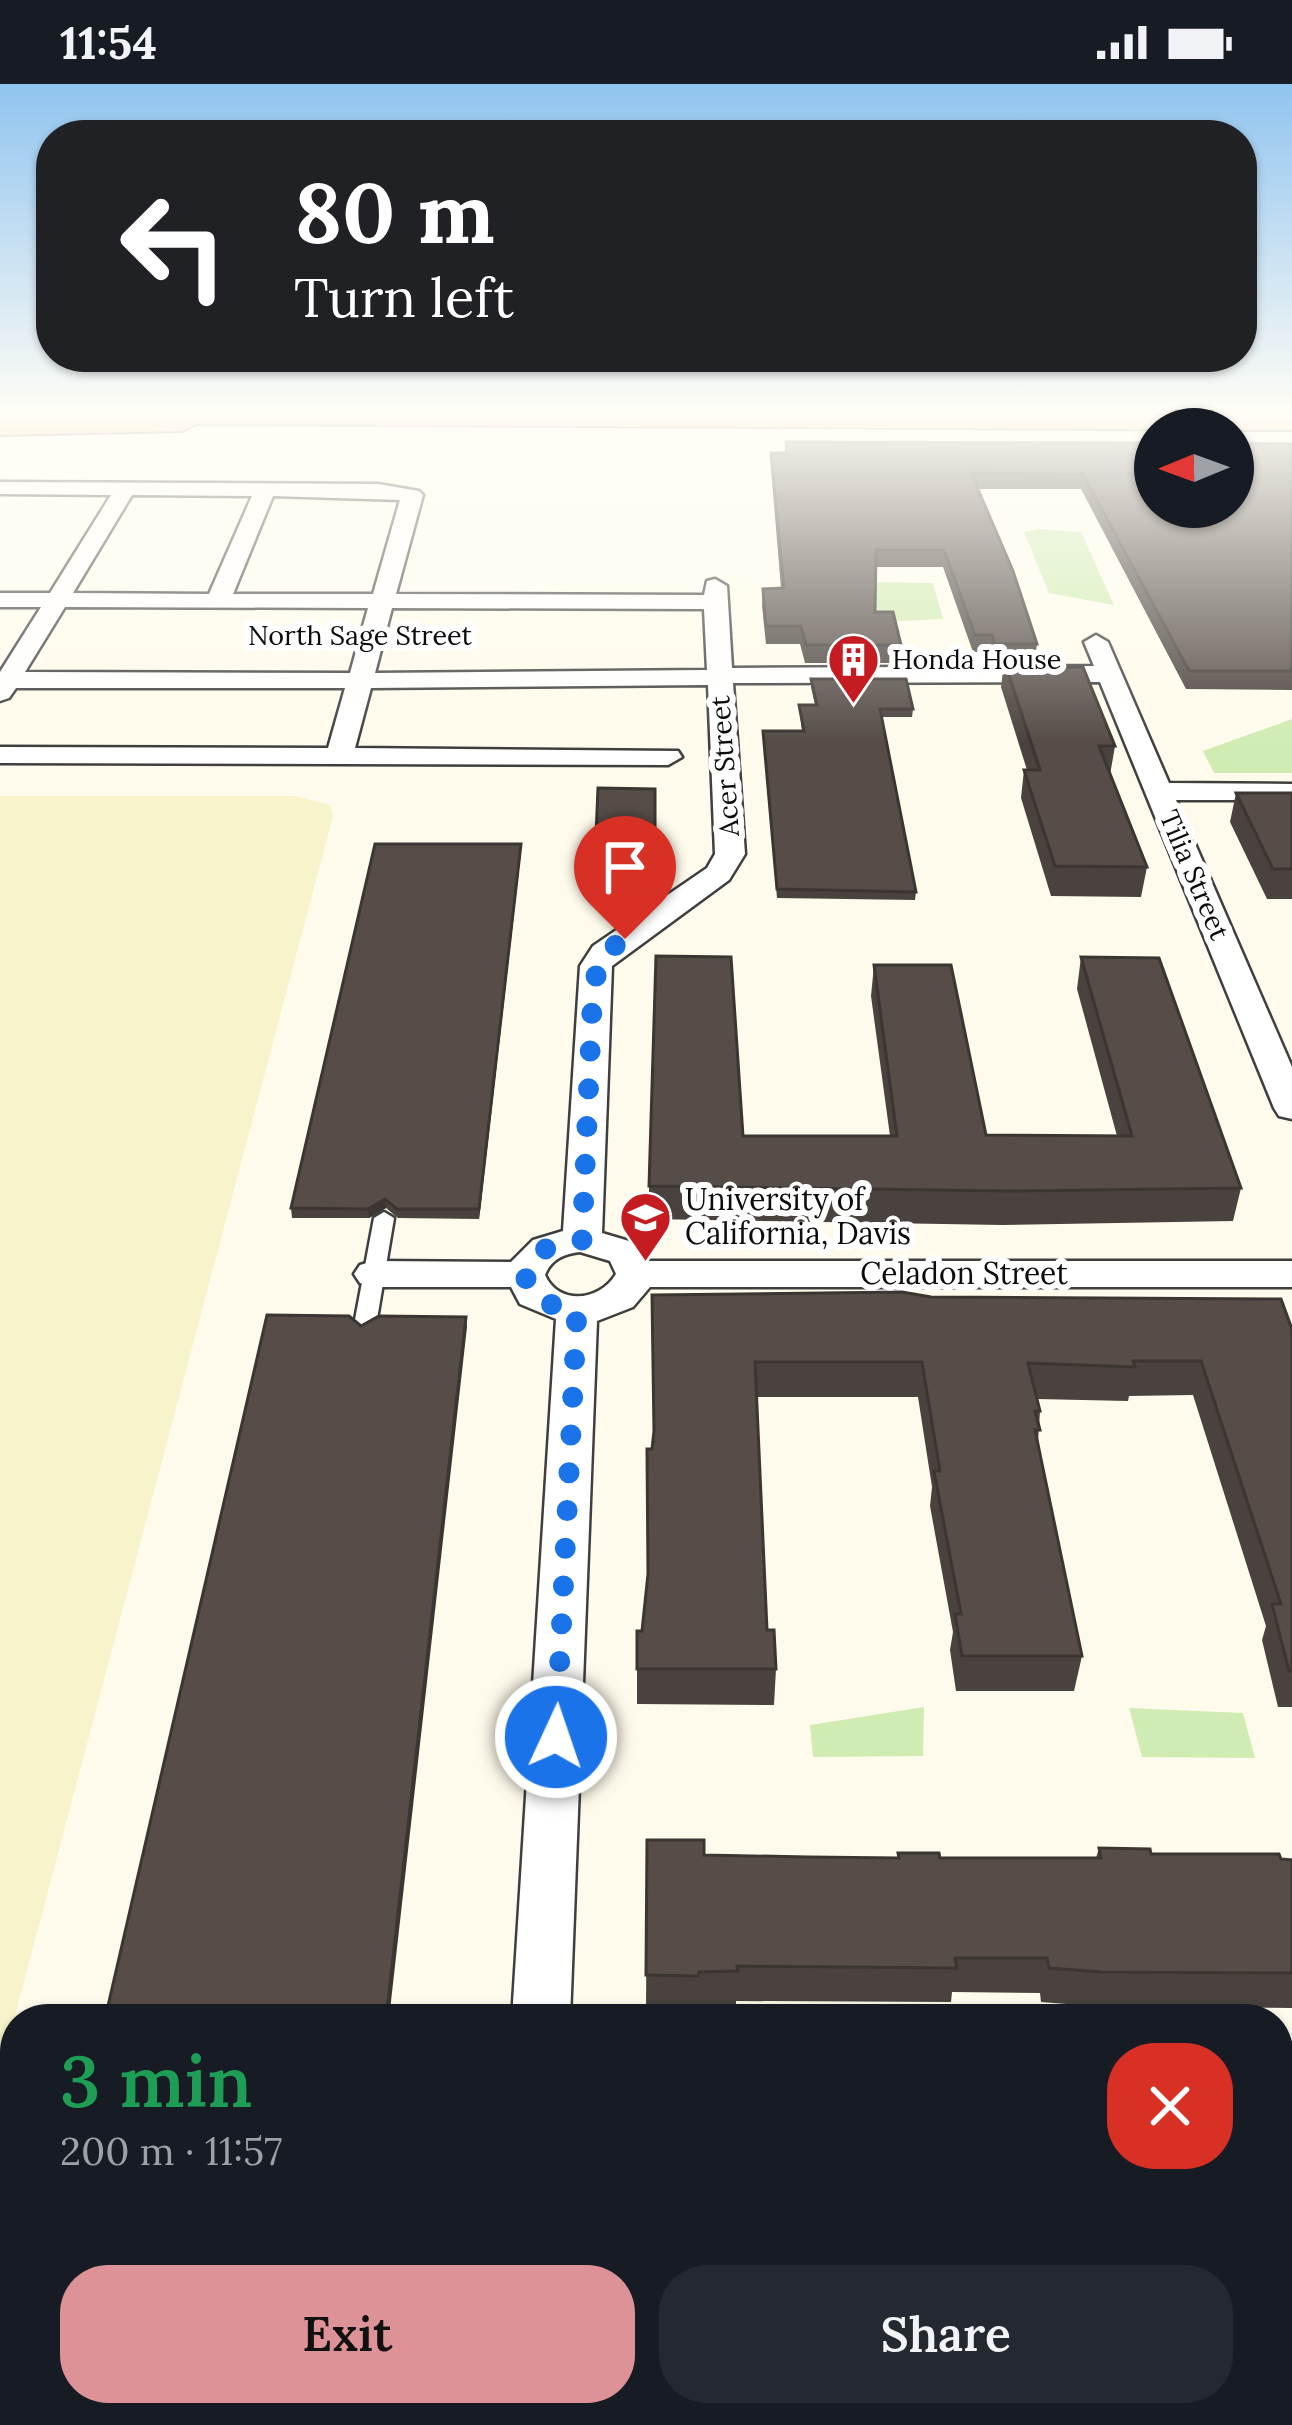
<!DOCTYPE html>
<meta charset="utf-8">
<style>
body{margin:0;font-family:Lora,serif;background:#242831;color:#f1f3f6;height:100vh;display:flex;flex-direction:column;font-size:45px;white-space:nowrap}
*{box-sizing:border-box;margin:0}
p{font-size:39px;color:#9ea1a6}
.icon{flex:none;width:66px;height:66px;fill:none;stroke:currentColor;stroke-width:2;stroke-linecap:round;stroke-linejoin:round}
.map{position:relative;flex:1;overflow:hidden}
.side{position:absolute;left:0px;top:1920px;width:1293px;height:423px;display:flex;flex-direction:column;background:#171b24;border-radius:48px 48px 0 0;box-shadow:0 3px 9px #0004}
.side>*{flex:none}
.guide{position:absolute;left:36px;top:36px;width:1221px;height:252px;border-radius:48px;box-shadow:0 3px 9px #0004;background:#202124;color:#fff;overflow:hidden}
.needle{width:78px;rotate:269deg}
.fabs{position:absolute;left:1134px;top:324px;display:grid;gap:24px}
.fabs a{display:grid;place-items:center;width:120px;height:120px;border-radius:50%;background:#171b24;box-shadow:0 3px 9px #0004;font-size:60px}
.pin{position:absolute;display:grid;place-items:center;width:102px;height:102px;color:#fff;margin:-123px -51px;border-radius:50% 50% 50% 0;rotate:-45deg;box-shadow:0 0 12px #0007}
.pin .icon{rotate:45deg}
.me{position:absolute;width:132px;margin:-66px;rotate:3deg;stroke-linejoin:round;filter:drop-shadow(0 0 9px #0008)}
.turn{display:flex;align-items:center;gap:42px;height:252px;padding:0 60px;font-size:54px}
.turn .icon{width:156px;height:156px;stroke-width:2.5}
.turn b{display:block;font-size:84px;line-height:102px}
.round{display:grid;place-items:center;flex:none;width:126px;height:126px;border-radius:48px;background:#242831}
.summary{display:flex;align-items:center;justify-content:space-between;height:204px;padding:0 60px}
h1{font-size:72px;font-weight:600;line-height:90px;color:#1e9e55}
.action{display:flex;gap:24px;margin-top:auto;padding:24px 60px}
.action a{flex:1;height:138px;border-radius:48px;background:#dd9297;color:#111;font-size:48px;font-weight:600;line-height:138px;text-align:center}
.action a+a{background:#242831;color:#f1f3f6}
.status{display:flex;justify-content:space-between;align-items:center;height:84px;padding:0 60px;background:#171b24;direction:ltr}
.status svg{height:33px;fill:currentColor}
.map>svg:first-child{display:block}
.farmland{fill:#f7f3ca}
.green{fill:#d0ecb3}
.lines{fill:none;stroke-linecap:round;stroke-linejoin:round}
.service-casing{stroke:#3f3f3f;stroke-width:5}
.minor-casing{stroke:#3f3f3f;stroke-width:5}
.motorway-casing{stroke:#1d1d1d;stroke-width:4}
.service{fill:#fff;fill-rule:evenodd}
.minor{fill:#fff;fill-rule:evenodd}
.motorway{fill:#fe9e4b;fill-rule:evenodd}
.wall{fill:#4a423e}
.shaded-wall{fill:#3c3632}
.building{fill:#564d48;stroke:#3c3632;stroke-width:3}
.route{stroke:#1a73e8;stroke-width:21;stroke-dasharray:0 37.8}
.labels{text-anchor:middle;stroke-width:12;stroke-linejoin:round;paint-order:stroke}
.far-street-label{font-size:27px;fill:#0c0c0c;stroke:#fff}
.far-poi-label{font-size:27px;fill:#0c0c0c;stroke:#fff;text-anchor:start}
.poi-label{font-size:30px;fill:#0c0c0c;stroke:#fff;text-anchor:start}
.street-label{font-size:30px;fill:#0c0c0c;stroke:#fff}
</style>
<div class="status"><b>11:54</b><svg viewBox="0 0 49 12"><path d="M0 12V9h3v3zM5 12V6h3v6zM10 12V3h3v9zM15 12V0h3v12zM26 1h20v11H26zM47 4h2v5h-2z"/></svg></div>
<div class="map">
<svg width="1292" height="2341" viewBox="0 0 1292 2341">
<rect width="100%" height="100%" fill="#fffbec"/>
<path class="farmland" d="M 0,712 L 294,712 L 330,721 L 333,732 L 0,1988 Z"/>
<path class="green" d="M 1038,445 L 1081,448 L 1114,521 L 1049,509 L 1024,448 Z
M 873,498 L 933,499 L 943,535 L 852,539 Z
M 1292,635 L 1292,689 L 1214,689 L 1203,667 Z
M 924,1623 L 923,1672 L 813,1673 L 810,1641 Z
M 1129,1624 L 1243,1629 L 1255,1674 L 1142,1673 Z"/>
<g class="lines">
<defs>
<path id="service" d="M 384,1128 L 394,1134 L 376,1241 L 365,1248 L 354,1241 L 374,1134 Z"/>
<path id="minor" d="M 0,398 L 378,400 L 419,407 L 423,411 L 396,510 L 704,511 L 707,497 L 715,495 L 727,502 L 732,584 L 1094,582 L 1084,558 L 1096,551 L 1108,558 L 1169,699 L 1292,700 L 1292,716 L 1176,716 L 1292,983 L 1292,1035 L 1279,1032 L 1274,1024 L 1100,598 L 733,599 L 745,770 L 729,796 L 612,882 L 602,1149 L 639,1160 L 649,1177 L 1292,1177 L 1292,1203 L 650,1203 L 633,1223 L 597,1237 L 570,1935 L 512,1935 L 556,1235 L 520,1220 L 511,1203 L 374,1203 L 360,1199 L 354,1190 L 360,1181 L 374,1177 L 511,1178 L 533,1156 L 563,1147 L 580,882 L 593,862 L 707,784 L 715,770 L 708,601 L 371,604 L 355,664 L 678,667 L 682,673 L 668,681 L 0,679 L 0,663 L 328,664 L 345,604 L 16,604 L 9,614 L 0,617 L 0,588 L 41,523 L 0,523 L 0,509 L 50,509 L 111,411 L 0,410 ZM 132,411 L 252,412 L 209,510 L 73,509 ZM 273,412 L 400,416 L 373,510 L 233,510 ZM 65,523 L 368,524 L 350,589 L 25,588 ZM 392,524 L 704,525 L 707,586 L 375,589 ZM 580,1168 L 610,1177 L 616,1190 C 600,1217 559,1222 545,1191 C 551,1175 564,1170 580,1168 Z
M 488,2328 L 554,2328 L 554,2341 L 488,2341 Z"/>
<path id="motorway" d="M 1292,330 L 1292,346 L 196,340 L 182,347 L 0,351 L 0,331 L 49,330 Z"/>
</defs>
<use href="#service" class="service-casing"/>
<use href="#minor" class="minor-casing"/>
<use href="#motorway" class="motorway-casing"/>
<use href="#service" class="service"/>
<use href="#minor" class="minor"/>
<use href="#motorway" class="motorway"/>
</g>
<path class="wall" d="M 786,358 L 1292,360 L 1292,606 L 1186,605 L 1081,405 L 978,405 L 1037,560 L 1035,576 L 1049,583 L 1115,662 L 1110,691 L 1147,783 L 1141,813 L 1051,812 L 1021,714 L 1024,686 L 1027,686 L 1001,603 L 1004,578 L 993,578 L 990,568 L 973,568 L 943,483 L 876,483 L 875,528 L 901,561 L 899,579 L 805,579 L 800,560 L 766,560 L 762,522 L 763,505 L 781,504 L 771,385 L 771,369 L 785,369 Z
M 811,595 L 913,625 L 912,633 L 882,633 L 916,808 L 915,816 L 777,814 L 763,647 L 802,647 L 799,621 L 815,621 L 811,603 Z
M 655,705 L 655,792 L 595,792 L 595,775 Z
M 1236,709 L 1292,709 L 1292,815 L 1267,815 L 1230,738 Z
M 521,768 L 479,1135 L 398,1134 L 386,1124 L 369,1134 L 292,1134 L 291,1124 Z
M 1081,873 L 1241,1104 L 1233,1137 L 1003,1141 L 649,1135 L 649,1102 L 743,1052 L 890,1052 L 871,912 L 874,881 L 986,1051 L 1117,1052 L 1077,905 Z
M 652,1211 L 931,1213 L 1292,1245 L 1292,1623 L 1278,1623 L 1262,1556 L 1266,1542 L 1193,1311 L 1129,1312 L 1128,1317 L 1037,1315 L 1040,1327 L 1038,1358 L 1082,1572 L 1074,1607 L 956,1607 L 950,1566 L 953,1548 L 930,1422 L 932,1403 L 918,1313 L 756,1313 L 767,1546 L 776,1585 L 774,1621 L 637,1620 L 637,1547 L 642,1547 L 648,1493 L 654,1351 Z
M 647,1756 L 704,1771 L 897,1774 L 898,1769 L 940,1774 L 1096,1774 L 1099,1764 L 1151,1770 L 1292,1775 L 1292,1924 L 1092,1922 L 1041,1918 L 1040,1909 L 952,1908 L 951,1918 L 736,1917 L 736,1922 L 698,1922 L 697,1927 L 646,1926 Z
M 1085,2328 L 1256,2328 L 1259,2341 L 1087,2341 Z"/>
<path class="shaded-wall" d="M 521,760 L 521,768 L 479,1135 L 479,1125 Z
M 385,1115 L 386,1124 L 369,1134 L 368,1125 Z
M 466,1233 L 467,1243 L 389,1935 L 386,1935 Z"/>
<path class="building" d="M 786,358 L 1155,359 L 1155,423 L 1233,423 L 1233,359 L 1292,360 L 1292,587 L 1189,587 L 1083,390 L 971,389 L 1013,487 L 1037,560 L 995,560 L 992,551 L 975,551 L 944,466 L 876,466 L 875,528 L 893,528 L 901,561 L 806,561 L 801,542 L 766,542 L 763,505 L 784,504 L 771,369 L 787,369 Z
M 1004,576 L 1046,576 L 1049,583 L 1083,583 L 1115,662 L 1099,662 L 1147,783 L 1055,782 L 1024,686 L 1040,686 Z
M 811,595 L 906,595 L 913,625 L 880,625 L 916,808 L 777,805 L 763,647 L 804,647 L 799,621 L 817,621 Z
M 598,704 L 655,705 L 655,776 L 595,775 Z
M 1236,709 L 1292,709 L 1292,785 L 1273,785 Z
M 375,760 L 521,760 L 479,1125 L 397,1125 L 385,1115 L 368,1125 L 291,1124 Z
M 656,872 L 731,873 L 743,1052 L 897,1052 L 874,881 L 951,881 L 986,1051 L 1132,1052 L 1081,873 L 1159,874 L 1241,1104 L 1008,1107 L 649,1102 Z
M 902,1208 L 931,1213 L 1281,1215 L 1292,1245 L 1292,1587 L 1289,1587 L 1272,1520 L 1281,1520 L 1201,1277 L 1133,1277 L 1135,1283 L 1028,1279 L 1040,1327 L 1035,1327 L 1040,1346 L 1035,1346 L 1082,1572 L 962,1572 L 955,1530 L 961,1530 L 934,1387 L 940,1387 L 922,1278 L 755,1278 L 767,1546 L 774,1546 L 776,1585 L 637,1585 L 637,1547 L 642,1547 L 648,1490 L 647,1365 L 652,1365 L 654,1347 L 652,1211 Z
M 267,1231 L 349,1232 L 361,1242 L 379,1232 L 466,1233 L 386,1935 L 105,1935 Z
M 647,1756 L 704,1756 L 704,1771 L 808,1773 L 899,1774 L 898,1769 L 939,1769 L 940,1774 L 1101,1774 L 1099,1764 L 1150,1765 L 1151,1770 L 1279,1770 L 1281,1775 L 1292,1776 L 1292,1889 L 1101,1888 L 1049,1884 L 1047,1874 L 955,1874 L 957,1884 L 737,1882 L 738,1887 L 699,1888 L 698,1892 L 646,1891 Z
M 15,2326 L 15,2328 L 342,2328 L 340,2341 L 11,2341 Z
M 648,2328 L 807,2328 L 808,2341 L 648,2341 Z
M 1100,2328 L 1256,2328 L 1259,2341 L 1102,2341 Z"/>
<linearGradient id="sky" x2="0" y2="1"><stop stop-color="#90c4ef"/><stop offset="0.5" stop-color="#fffdf6"/><stop offset="1" stop-color="#fffdf6" stop-opacity="0"/></linearGradient>
<rect width="1292" height="658" fill="url(#sky)"/>
<g class="lines">
<path class="route" d="M 556,1653 L 577,1226 C 553,1223 531,1217 525,1191 C 533,1164 557,1158 582,1156 L 593,901 L 604,869 L 625,855"/>
</g>
<defs>
<symbol id="building-pin" viewBox="-11 -11 22 30"><path d="M0 17L-7.5 6A9.5 9.5 0 1 1 7.5 6Z" fill="#c51c22" stroke="#fff"/><path d="M-4-6H4V6H1V3H-1V6H-4ZM-2.5-4.3h1.7v1.8h-1.7ZM.8-4.3h1.7v1.8H.8ZM-2.5-1h1.7V.8h-1.7ZM.8-1h1.7V.8H.8Z" fill="#fff"/></symbol>
<symbol id="university-pin" viewBox="-11 -11 22 30"><path d="M0 17L-7.5 6A9.5 9.5 0 1 1 7.5 6Z" fill="#c51c22" stroke="#fff"/><path d="M0-5L7-2L0 1L-7-2ZM-4 1L0 2.5L4 1V4Q0 6-4 4Z" fill="#fff"/></symbol>
</defs>
<g fill-rule="evenodd">
<use href="#building-pin" x="824" y="546" width="59" height="81"/>
<use href="#university-pin" x="616" y="1104" width="59" height="81"/>
</g>
<g class="labels">
<g class="far-street-label">
<text x="360" y="561">North Sage Street</text>
<text transform="translate(725 682) rotate(-94)" y="9">Acer Street</text>
<text transform="translate(1194 791) rotate(67)" y="9">Tilia Street</text>
</g>
<g class="far-poi-label">
<text x="892" y="585">Honda House</text>
</g>
<g class="poi-label">
<text x="685" y="1126">University of<tspan x="685" dy="34">California, Davis</tspan></text>
</g>
<g class="street-label">
<text x="964" y="1200">Celadon Street</text>
</g>
</g>
</svg>
<div class="fabs">
<a><svg class="needle" viewBox="-14 -14 28 28"><path d="M0-13l5 13h-10z" fill="#e53935"/><path d="M0 13l5-13h-10z" fill="#9ea1a6"/></svg></a>
</div>
<div class="pin" style="left:625px;top:855px;background:#d93025"><svg class="icon" aria-label="arrive" viewBox="0 0 24 24"><path d="M6 21V4h12l-3 4 3 4H6"/></svg></div>
<svg class="me" style="left:556px;top:1653px" viewBox="-20 -20 40 40"><circle r="17" fill="#1a73e8" stroke="#fff" stroke-width="3"/><path d="M0-11L8 9 0 5-8 9z" fill="#fff"/></svg>
<div class="guide">
<div class="turn"><svg class="icon" aria-label="left" viewBox="0 0 24 24"><path d="M17 20v-9H6M10 6l-5 5 5 5"/></svg><div><b>80 m</b>Turn left</div></div>
</div>
<section class="side">
<div class="summary"><div><h1>3 min</h1><p>200 m · 11:57</p></div><a class="round" style="background:#d93025;color:#fff"><svg class="icon" aria-label="close" viewBox="0 0 24 24"><path d="M6 6l12 12M18 6L6 18"/></svg></a></div>
<div class="action"><a>Exit</a><a>Share</a></div>
</section>
</div>
